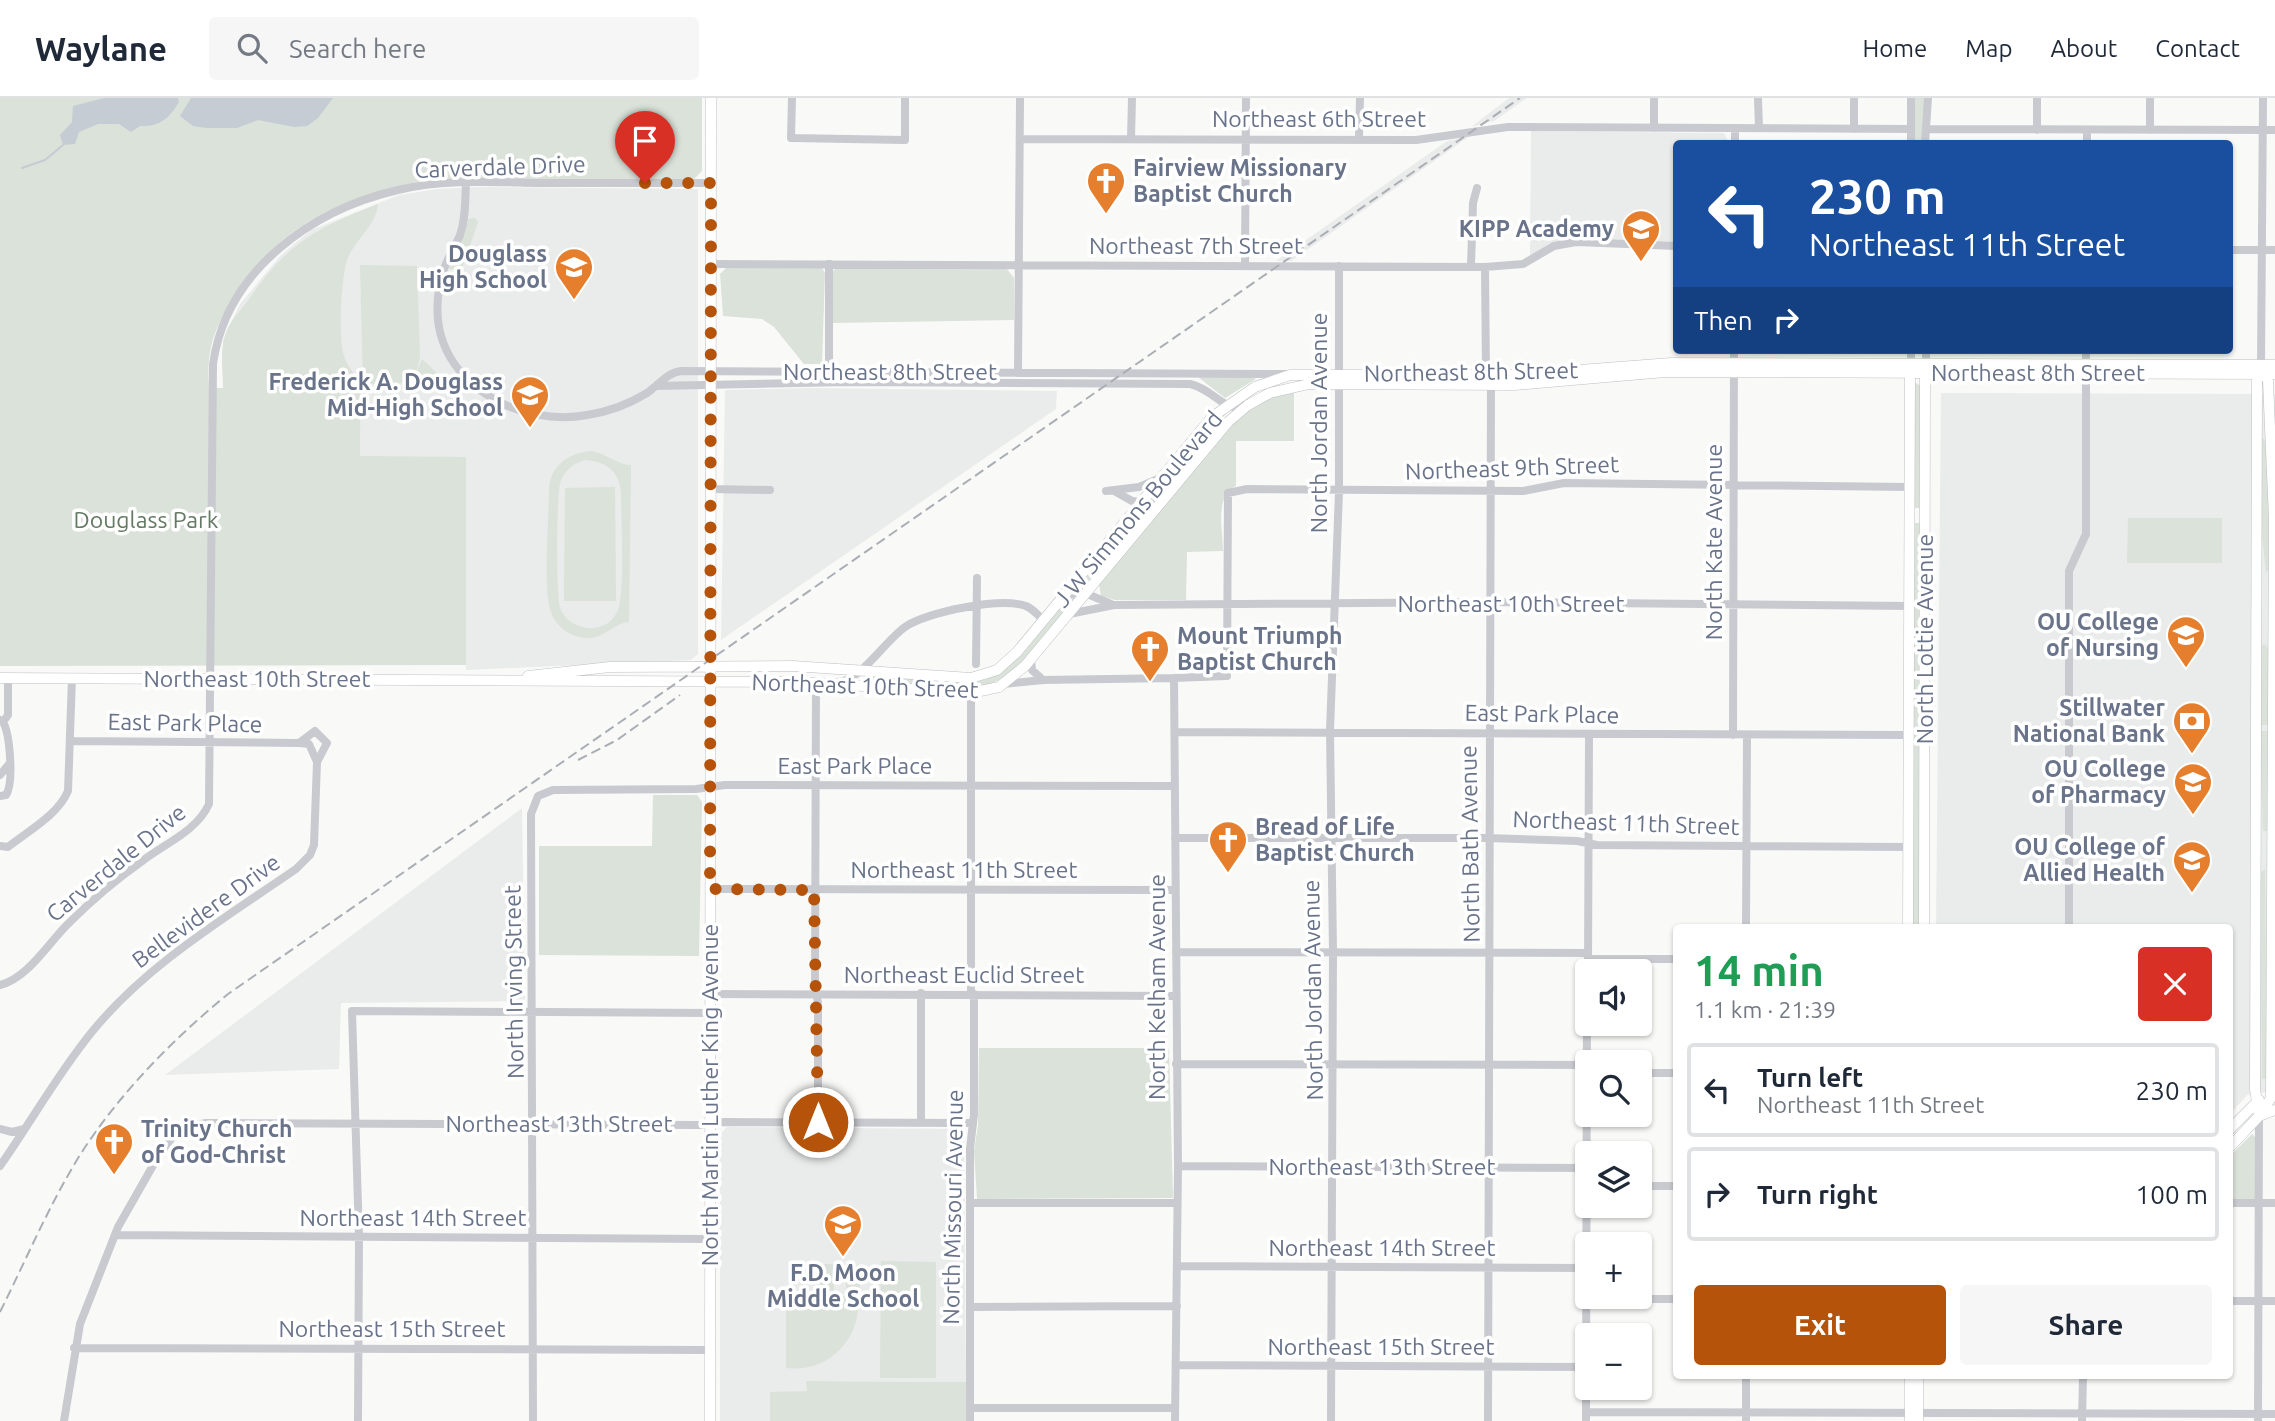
<!DOCTYPE html>
<meta charset="utf-8">
<style>
body{margin:0;font-family:Ubuntu,sans-serif;background:#f6f6f7;color:#1f2937;height:100vh;display:flex;flex-direction:column;font-size:26px;white-space:nowrap}
*{box-sizing:border-box;margin:0}
p{font-size:23px;color:#747a83}
.icon{flex:none;width:38px;height:38px;fill:none;stroke:currentColor;stroke-width:2;stroke-linecap:round;stroke-linejoin:round}
.map{position:relative;flex:1;overflow:hidden}
.details{position:absolute;left:1673px;top:826px;width:560px;height:455px;display:flex;flex-direction:column;background:#fff;border-radius:7px;box-shadow:0 2px 5px #0004}
.details>*{flex:none}
.guide{position:absolute;left:1673px;top:42px;width:560px;height:214px;border-radius:7px;box-shadow:0 2px 5px #0004;background:#1a4fa0;color:#fff;overflow:hidden}
.fabs{position:absolute;left:1575px;top:861px;display:grid;gap:14px}
.fabs a{display:grid;place-items:center;width:77px;height:77px;border-radius:7px;background:#fff;box-shadow:0 2px 5px #0004;font-size:35px}
.pin{position:absolute;display:grid;place-items:center;width:60px;height:60px;color:#fff;margin:-72px -30px;border-radius:50% 50% 50% 0;rotate:-45deg;box-shadow:0 0 7px #0007}
.pin .icon{rotate:45deg}
.me{position:absolute;width:77px;margin:-38px;rotate:0deg;stroke-linejoin:round;filter:drop-shadow(0 0 5px #0008)}
.turn{display:flex;align-items:center;gap:24px;height:147px;padding:0 21px;font-size:32px}
.turn .icon{width:91px;height:91px;stroke-width:2.5}
.turn b{display:block;font-size:49px;line-height:60px}
.then{display:flex;align-items:center;height:66px;padding:0 21px;background:#0003;gap:14px;font-size:26px}
.round{display:grid;place-items:center;flex:none;width:74px;height:74px;border-radius:7px;background:#f6f6f7}
.overview{display:flex;align-items:center;justify-content:space-between;height:119px;padding:0 21px}
h1{font-size:42px;font-weight:700;line-height:52px;color:#1e9e55}
.primary-button{display:flex;gap:14px;margin-top:auto;padding:14px 21px}
.primary-button a{flex:1;height:80px;border-radius:7px;background:#b45309;color:#fff;font-size:28px;font-weight:700;line-height:80px;text-align:center}
.primary-button a+a{background:#f6f6f7;color:#1f2937}
ul{padding:0;list-style:none}
li{display:flex;align-items:center;gap:21px;height:94px;margin:0 14px 10px;padding:0 7px;border:4px solid #e0e1e3;border-radius:7px}
li div{flex:1}
li b{display:block;font-size:26px}
li em{font-style:normal}
header{display:flex;align-items:center;gap:42px;box-sizing:border-box;height:98px;padding:0 35px;background:#fff;border-bottom:2px solid #e0e1e3}
header strong{font-size:33px}
nav{display:flex;gap:38px;margin-inline-start:auto;font-size:24px}
.search{width:490px;height:63px;background:#f6f6f7;display:flex;align-items:center;gap:18px;box-sizing:border-box;padding:0 24px;border-radius:7px;color:#747a83;font-size:26px}
.map>svg:first-child{display:block}
.built{fill:#eaebeb}
.green{fill:#dae2d9;fill-rule:evenodd}
.water{fill:#c6ccd3}
.lines{fill:none;stroke-linecap:round;stroke-linejoin:round}
.stream{stroke:#c6ccd3;stroke-width:2}
.major-casing{stroke:#bdbfc4;stroke-width:11}
.minor{stroke:#c8cacf;stroke-width:8}
.major{stroke:#fff;stroke-width:10}
.rail{stroke:#aaaeb5;stroke-width:2;stroke-dasharray:10 5;stroke-linecap:butt}
.route{stroke:#b45309;stroke-width:12;stroke-dasharray:0 21.6}
.labels{text-anchor:middle;stroke-width:7;stroke-linejoin:round;paint-order:stroke}
.street-label{font-size:23px;fill:#697389;stroke:#fff}
.poi-label{font-size:23px;font-weight:bold;fill:#697389;stroke:#fff;text-anchor:end}
.park-label{font-size:23px;fill:#647a64;stroke:#fff}
</style>
<header>
<strong>Waylane</strong>
<div class="search"><svg class="icon" aria-label="search" viewBox="0 0 24 24"><circle cx="10" cy="10" r="6"/><path d="M15 15l6 6"/></svg>Search here</div>
<nav><a>Home</a><a>Map</a><a>About</a><a>Contact</a></nav>
</header>
<div class="map">
<svg width="2275" height="1323" viewBox="0 0 2275 1323">
<rect width="100%" height="100%" fill="#f9faf8"/>
<path class="built" d="M 1509,0 L 1527,0 L 1494,23 L 1471,29 Z
M 1531,33 L 1724,35 L 1729,45 L 1676,46 L 1676,144 L 1575,142 L 1530,158 Z
M 1470,38 L 1291,163 L 1276,163 L 1447,43 Z
M 479,89 L 698,91 L 698,556 L 691,562 L 466,572 L 466,359 L 360,359 L 361,292 L 223,290 L 223,242 L 240,206 L 281,157 L 311,132 L 399,97 L 437,91 Z
M 811,290 L 1057,293 L 1056,311 L 721,542 L 725,292 Z
M 1941,295 L 2275,296 L 2275,993 L 2247,997 L 2230,1016 L 2230,830 L 1936,830 Z
M 522,710 L 525,903 L 341,905 L 339,971 L 165,977 Z
M 727,1029 L 964,1031 L 966,1284 L 807,1283 L 807,1293 L 770,1295 L 770,1323 L 720,1323 L 720,1036 Z"/>
<path class="green" d="M 0,0 L 702,0 L 702,73 L 694,81 L 430,81 C 349,98 283,122 237,195 C 215,228 206,249 209,290 L 223,290 C 223,275 220,256 224,241 C 228,223 240,214 250,200 C 287,145 317,130 378,106 C 376,128 355,141 347,162 C 341,180 338,241 344,258 C 348,271 359,279 361,291 L 360,358 L 466,359 L 466,567 L 0,568 Z
M 1913,0 L 1925,0 L 1923,45 L 1912,46 Z
M 475,120 L 478,124 L 462,171 L 449,171 L 468,121 Z
M 360,167 L 417,168 L 420,260 L 416,276 L 422,261 L 439,277 L 416,279 L 414,285 L 363,286 Z
M 726,170 L 822,170 L 825,175 L 822,266 L 804,266 L 774,229 L 762,221 L 723,218 L 720,176 Z
M 836,170 L 1007,171 L 1014,180 L 1014,222 L 833,225 L 833,173 Z
M 1198,279 L 1253,279 L 1256,281 L 1225,300 Z
M 1914,284 L 1921,288 C 1920,327 1924,366 1923,406 L 1920,410 L 1914,410 L 1911,406 Z
M 1294,292 L 1294,343 L 1236,343 L 1236,388 C 1214,398 1223,432 1223,453 L 1187,454 L 1186,502 L 1115,502 L 1101,498 L 1099,486 L 1224,334 L 1248,312 L 1271,299 Z
M 1229,312 L 1156,401 L 1149,402 L 1215,320 Z
M 2261,340 L 2268,343 L 2269,472 L 2266,474 L 2261,429 Z
M 591,353 C 606,355 617,367 631,367 L 629,524 C 614,525 604,541 586,540 C 569,539 554,527 550,511 C 543,481 549,424 549,392 C 550,367 569,355 591,353 ZM 585,362 C 606,363 619,373 621,394 C 621,418 625,494 618,512 C 608,538 570,535 560,510 C 556,498 556,393 561,382 C 566,371 574,365 585,362 Z
M 615,389 L 616,503 L 564,503 L 565,390 Z
M 1147,407 L 1083,490 L 1077,491 L 1142,408 Z
M 2128,420 L 2222,420 L 2222,465 L 2127,465 Z
M 1914,425 L 1920,425 L 1922,829 L 1910,830 Z
M 1069,497 L 1076,498 C 1056,525 1011,591 976,588 L 977,584 L 989,580 Z
M 2264,546 L 2268,550 L 2269,627 L 2259,627 L 2261,549 Z
M 866,577 L 967,585 L 963,590 L 860,583 Z
M 2260,633 L 2268,633 L 2268,733 L 2263,733 Z
M 653,697 L 697,697 L 702,704 L 699,858 L 539,857 L 539,748 L 652,748 Z
M 2265,771 L 2267,981 L 2262,981 L 2260,775 Z
M 979,950 L 1169,950 L 1173,1100 L 977,1101 L 974,1053 L 978,1027 Z
M 2252,1036 L 2255,1039 L 2255,1101 L 2230,1101 L 2230,1058 Z
M 881,1163 L 936,1164 L 936,1280 L 880,1280 Z
M 818,1166 L 834,1166 L 834,1193 L 818,1193 Z
M 846,1167 L 860,1167 L 860,1192 L 846,1192 Z
M 793,1198 L 858,1198 C 862,1240 829,1275 786,1270 L 786,1205 Z
M 806,1283 L 966,1284 L 967,1323 L 770,1323 L 770,1294 L 807,1293 Z"/>
<path class="water" d="M 104,0 L 178,0 L 179,4 C 169,21 159,29 140,28 L 131,34 L 119,26 L 98,26 L 79,34 L 75,46 L 63,47 L 60,37 L 72,24 L 73,8 Z
M 191,0 L 333,0 L 318,20 L 307,28 L 294,29 L 258,22 L 237,30 L 206,30 L 193,28 L 180,18 Z"/>
<g class="lines">
<path class="stream" d="M 22,70 L 45,62 L 63,47"/>
<defs>
<path id="major" d="M 528,578 L 610,569 L 793,568 L 971,580 L 997,572 L 1017,554 L 1212,319 L 1255,289 L 1290,277 L 1516,277 L 1671,265 L 2275,267
M 0,580 L 801,584 L 971,595 L 999,589 L 1025,568 L 1228,324 L 1248,307 L 1270,295 L 1309,286 L 1515,287 L 1665,274 L 2275,276
M 1908,830 L 1910,272
M 1924,830 L 1925,270
M 2259,1018 L 2271,1000 L 2274,421 L 2268,283 L 2263,271
M 2259,1018 L 2255,991 L 2257,283 L 2260,271
M 2230,1031 L 2259,1002
M 2230,1049 L 2259,1018 L 2275,1012
M 710,1323 L 711,0
M 1910,1323 L 1910,1278
M 1918,1323 L 1918,1278"/>
</defs>
<use href="#major" class="major-casing"/>
<path class="minor" d="M 792,0 L 791,40 L 905,42 L 905,0
M 1654,0 L 1654,30
M 1758,0 L 1759,30
M 1854,0 L 1854,31
M 1926,31 L 2275,32
M 2037,32 L 2037,0
M 2087,32 L 2087,46
M 2150,32 L 2150,0
M 1020,41 L 1416,42 L 1508,29 L 1911,31
M 1131,41 L 1132,0
M 1359,41 L 1360,0
M 1735,46 L 1735,30
M 1911,46 L 1911,0
M 1925,46 L 1928,0
M 466,85 C 465,102 466,120 460,137 C 455,149 448,159 444,171 C 427,225 443,269 490,299 C 518,316 555,323 587,317 C 608,314 629,306 647,295 C 659,287 667,274 682,273 L 1288,276
M 2230,152 L 2275,152
M 711,166 L 1485,169 L 1523,166 L 1554,148 L 1576,144 L 1676,148
M 1245,167 L 1246,0
M 1471,168 L 1473,105 L 1477,90
M 1485,169 L 1486,278 L 1491,287 L 1488,1323
M 1911,264 L 1911,252
M 1926,264 L 1926,252
M 2261,267 L 2263,0
M 829,274 L 829,166
M 1018,275 L 1020,0
M 656,288 L 849,284 L 1190,286 C 1212,291 1220,309 1242,311
M 710,391 L 770,392
M 1106,393 L 1139,389 L 1158,381
M 1116,394 L 1132,403 L 1159,406
M 1064,497 L 1085,495 L 1111,506
M 1069,516 L 1114,507 L 1489,504 L 1909,508
M 1031,561 L 1032,572 L 1043,582
M 976,566 L 977,480
M 971,580 L 971,896
M 816,584 L 815,886 L 818,905 L 818,1024
M 839,584 C 861,582 885,543 905,529 C 926,514 1001,499 1026,508 C 1033,511 1038,517 1043,522
M 1003,586 L 1043,582 L 1174,580
M 0,622 L 3,624 L 8,617 L 8,580
M 1175,634 L 1908,637
M 1733,637 L 1734,252
M 299,645 L 309,646 L 317,664
M 0,677 L 9,666
M 0,698 L 6,697 C 14,685 10,636 3,624
M 1175,740 L 1487,740 L 1577,743 L 1597,747 L 1908,749
M 0,748 L 8,749 C 28,733 58,717 68,693 L 72,580
M 710,791 L 1175,792
M 1746,830 L 1747,637
M 2069,830 L 2069,473 L 2086,436 L 2086,252
M 1176,854 L 1588,855
M 1588,861 L 1676,861
M 1588,873 L 1589,637
M 0,887 C 29,880 50,842 71,823 C 92,802 117,781 141,764 C 164,746 197,733 209,706 L 213,266 C 226,173 311,112 398,92 C 443,81 490,84 536,85 C 594,85 652,85 711,85
M 921,895 L 921,1025
M 711,896 L 1176,898
M 1176,966 L 1586,967
M 1640,975 L 1676,975
M 0,1031 L 12,1034 L 24,1031
M 0,1068 C 31,1024 57,977 91,935 C 146,867 225,820 296,771 L 310,757 L 314,747 L 317,664 L 327,645 L 315,633 L 299,645 L 71,643
M 1178,1068 L 1587,1070
M 1640,1088 L 1676,1088
M 970,1105 L 1177,1105
M 2230,1105 L 2275,1105
M 115,1137 L 710,1141
M 1178,1168 L 1587,1170
M 1586,1201 L 1676,1201
M 2230,1203 L 2275,1203
M 970,1209 L 1177,1208
M 74,1250 L 710,1252
M 1177,1267 L 1586,1269
M 970,1310 L 1175,1310
M 1586,1314 L 2275,1316
M 64,1323 L 80,1226 L 118,1129 L 159,1057 L 174,1037 L 186,1029 L 206,1025 L 699,1027 L 723,1024 L 973,1025
M 358,1323 L 359,1139 L 352,913 L 711,915
M 533,1323 L 531,716 L 538,698 L 553,692 L 696,691 L 725,687 L 1175,688
M 970,1323 L 970,1050 L 974,1017 L 974,896
M 1175,1323 L 1178,1068 L 1174,580 L 1227,578 L 1228,395 L 1247,391 L 1523,393 L 1564,385 L 1909,389
M 1331,1323 L 1333,854 L 1330,632 L 1339,394 L 1339,168
M 1586,1323 L 1587,901
M 1746,1323 L 1746,1278
M 2082,1323 L 2083,1278
M 2258,1323 L 2259,1018"/>
<use href="#major" class="major"/>
<path class="rail" d="M 578,662 L 617,642 L 680,597
M 0,1214 C 26,1162 49,1107 80,1057 C 119,996 172,942 228,896 L 1520,0"/>
</g>
<g class="lines">
<path class="route" d="M 645,85 L 711,85 L 710,791 L 814,792 L 818,1024"/>
</g>
<defs>
<symbol id="church-pin" viewBox="-11 -11 22 30"><path d="M0 17L-7.5 6A9.5 9.5 0 1 1 7.5 6Z" fill="#e57f2d" stroke="#fff"/><path d="M-1.2-6h2.4v3.5h3.3v2.4h-3.3V6h-2.4V-.1h-3.3v-2.4h3.3Z" fill="#fff"/></symbol>
<symbol id="school-pin" viewBox="-11 -11 22 30"><path d="M0 17L-7.5 6A9.5 9.5 0 1 1 7.5 6Z" fill="#e57f2d" stroke="#fff"/><path d="M0-5L7-2L0 1L-7-2ZM-4 1L0 2.5L4 1V4Q0 6-4 4Z" fill="#fff"/></symbol>
<symbol id="university-pin" viewBox="-11 -11 22 30"><path d="M0 17L-7.5 6A9.5 9.5 0 1 1 7.5 6Z" fill="#e57f2d" stroke="#fff"/><path d="M0-5L7-2L0 1L-7-2ZM-4 1L0 2.5L4 1V4Q0 6-4 4Z" fill="#fff"/></symbol>
<symbol id="bank-pin" viewBox="-11 -11 22 30"><path d="M0 17L-7.5 6A9.5 9.5 0 1 1 7.5 6Z" fill="#e57f2d" stroke="#fff"/><path d="M-6-4H6V4H-6ZM0-2.3a2.3 2.3 0 1 0 0 4.6a2.3 2.3 0 1 0 0-4.6Z" fill="#fff"/></symbol>
</defs>
<g fill-rule="evenodd">
<use href="#church-pin" x="1084" y="61" width="44" height="60"/>
<use href="#school-pin" x="1619" y="109" width="44" height="60"/>
<use href="#school-pin" x="552" y="147" width="44" height="60"/>
<use href="#school-pin" x="508" y="275" width="44" height="60"/>
<use href="#university-pin" x="2164" y="515" width="44" height="60"/>
<use href="#church-pin" x="1128" y="529" width="44" height="60"/>
<use href="#bank-pin" x="2170" y="601" width="44" height="60"/>
<use href="#university-pin" x="2171" y="662" width="44" height="60"/>
<use href="#church-pin" x="1206" y="720" width="44" height="60"/>
<use href="#university-pin" x="2170" y="740" width="44" height="60"/>
<use href="#church-pin" x="92" y="1022" width="44" height="60"/>
<use href="#school-pin" x="821" y="1104" width="44" height="60"/>
</g>
<g class="labels">
<g class="street-label">
<text x="1319" y="29">Northeast 6th Street</text>
<text transform="translate(500 69) rotate(-2)" y="8">Carverdale Drive</text>
<text x="1196" y="156">Northeast 7th Street</text>
<text x="890" y="282">Northeast 8th Street</text>
<text transform="translate(1471 274) rotate(-1)" y="8">Northeast 8th Street</text>
<text x="2038" y="283">Northeast 8th Street</text>
<text transform="translate(1319 325) rotate(-90)" y="8">North Jordan Avenue</text>
<text transform="translate(1512 370) rotate(-2)" y="8">Northeast 9th Street</text>
<text transform="translate(1138 411) rotate(-50)" y="8">J W Simmons Boulevard</text>
<text transform="translate(1714 444) rotate(-90)" y="8">North Kate Avenue</text>
<text x="1511" y="514">Northeast 10th Street</text>
<text transform="translate(1925 541) rotate(-90)" y="8">North Lottie Avenue</text>
<text x="257" y="589">Northeast 10th Street</text>
<text transform="translate(865 588) rotate(2)" y="8">Northeast 10th Street</text>
<text transform="translate(1542 616) rotate(1)" y="8">East Park Place</text>
<text transform="translate(185 625) rotate(1)" y="8">East Park Place</text>
<text x="855" y="676">East Park Place</text>
<text transform="translate(1626 725) rotate(2)" y="8">Northeast 11th Street</text>
<text transform="translate(1470 746) rotate(-91)" y="8">North Bath Avenue</text>
<text transform="translate(116 765) rotate(-39)" y="8">Carverdale Drive</text>
<text x="964" y="780">Northeast 11th Street</text>
<text transform="translate(206 813) rotate(-36)" y="8">Bellevidere Drive</text>
<text x="964" y="885">Northeast Euclid Street</text>
<text transform="translate(514 884) rotate(-91)" y="8">North Irving Street</text>
<text transform="translate(1157 889) rotate(-90)" y="8">North Kelham Avenue</text>
<text transform="translate(1313 892) rotate(-91)" y="8">North Jordan Avenue</text>
<text transform="translate(710 997) rotate(-90)" y="8">North Martin Luther King Avenue</text>
<text x="559" y="1034">Northeast 13th Street</text>
<text x="1382" y="1077">Northeast 13th Street</text>
<text transform="translate(953 1109) rotate(-89)" y="8">North Missouri Avenue</text>
<text x="413" y="1128">Northeast 14th Street</text>
<text x="1382" y="1158">Northeast 14th Street</text>
<text x="392" y="1239">Northeast 15th Street</text>
<text x="1381" y="1257">Northeast 15th Street</text>
</g>
<g class="poi-label">
<text x="1133" y="78" text-anchor="start">Fairview Missionary<tspan x="1133" dy="26">Baptist Church</tspan></text>
<text x="1614" y="139">KIPP Academy</text>
<text x="547" y="164">Douglass<tspan x="547" dy="26">High School</tspan></text>
<text x="503" y="292">Frederick A. Douglass<tspan x="503" dy="26">Mid-High School</tspan></text>
<text x="2159" y="532">OU College<tspan x="2159" dy="26">of Nursing</tspan></text>
<text x="1177" y="546" text-anchor="start">Mount Triumph<tspan x="1177" dy="26">Baptist Church</tspan></text>
<text x="2165" y="618">Stillwater<tspan x="2165" dy="26">National Bank</tspan></text>
<text x="2166" y="679">OU College<tspan x="2166" dy="26">of Pharmacy</tspan></text>
<text x="1255" y="737" text-anchor="start">Bread of Life<tspan x="1255" dy="26">Baptist Church</tspan></text>
<text x="2165" y="757">OU College of<tspan x="2165" dy="26">Allied Health</tspan></text>
<text x="141" y="1039" text-anchor="start">Trinity Church<tspan x="141" dy="26">of God-Christ</tspan></text>
<text x="843" y="1183" text-anchor="middle">F.D. Moon<tspan x="843" dy="26">Middle School</tspan></text>
</g>
<g class="park-label">
<text x="146" y="430">Douglass Park</text>
</g>
</g>
</svg>
<div class="fabs">
<a><svg class="icon" aria-label="sound" viewBox="0 0 24 24"><path d="M4 9h4l5-4v14l-5-4H4zM17 9q2 3 0 6"/></svg></a>
<a><svg class="icon" aria-label="search" viewBox="0 0 24 24"><circle cx="10" cy="10" r="6"/><path d="M15 15l6 6"/></svg></a>
<a><svg class="icon" aria-label="layers" viewBox="0 0 24 24"><path d="M12 4l9 5-9 5-9-5zM3 14l9 5 9-5"/></svg></a>
<a>+</a>
<a>−</a>
</div>
<div class="pin" style="left:645px;top:85px;background:#d93025"><svg class="icon" aria-label="arrive" viewBox="0 0 24 24"><path d="M6 21V4h12l-3 4 3 4H6"/></svg></div>
<svg class="me" style="left:818px;top:1024px" viewBox="-20 -20 40 40"><circle r="17" fill="#b45309" stroke="#fff" stroke-width="3"/><path d="M0-11L8 9 0 5-8 9z" fill="#fff"/></svg>
<div class="guide">
<div class="turn"><svg class="icon" aria-label="left" viewBox="0 0 24 24"><path d="M17 20v-9H6M10 6l-5 5 5 5"/></svg><div><b>230 m</b>Northeast 11th Street</div></div>
<div class="then">Then<svg class="icon" aria-label="right" viewBox="0 0 24 24"><path d="M7 20v-9h11M14 6l5 5-5 5"/></svg></div>
</div>
<section class="details">
<div class="overview"><div><h1>14 min</h1><p>1.1 km · 21:39</p></div><a class="round" style="background:#d93025;color:#fff"><svg class="icon" aria-label="close" viewBox="0 0 24 24"><path d="M6 6l12 12M18 6L6 18"/></svg></a></div>
<ul>
<li><svg class="icon" aria-label="left" viewBox="0 0 24 24"><path d="M17 20v-9H6M10 6l-5 5 5 5"/></svg><div><b>Turn left</b><p>Northeast 11th Street</p></div><em>230 m</em></li>
<li><svg class="icon" aria-label="right" viewBox="0 0 24 24"><path d="M7 20v-9h11M14 6l5 5-5 5"/></svg><div><b>Turn right</b></div><em>100 m</em></li>
</ul>
<div class="primary-button"><a>Exit</a><a>Share</a></div>
</section>
</div>
